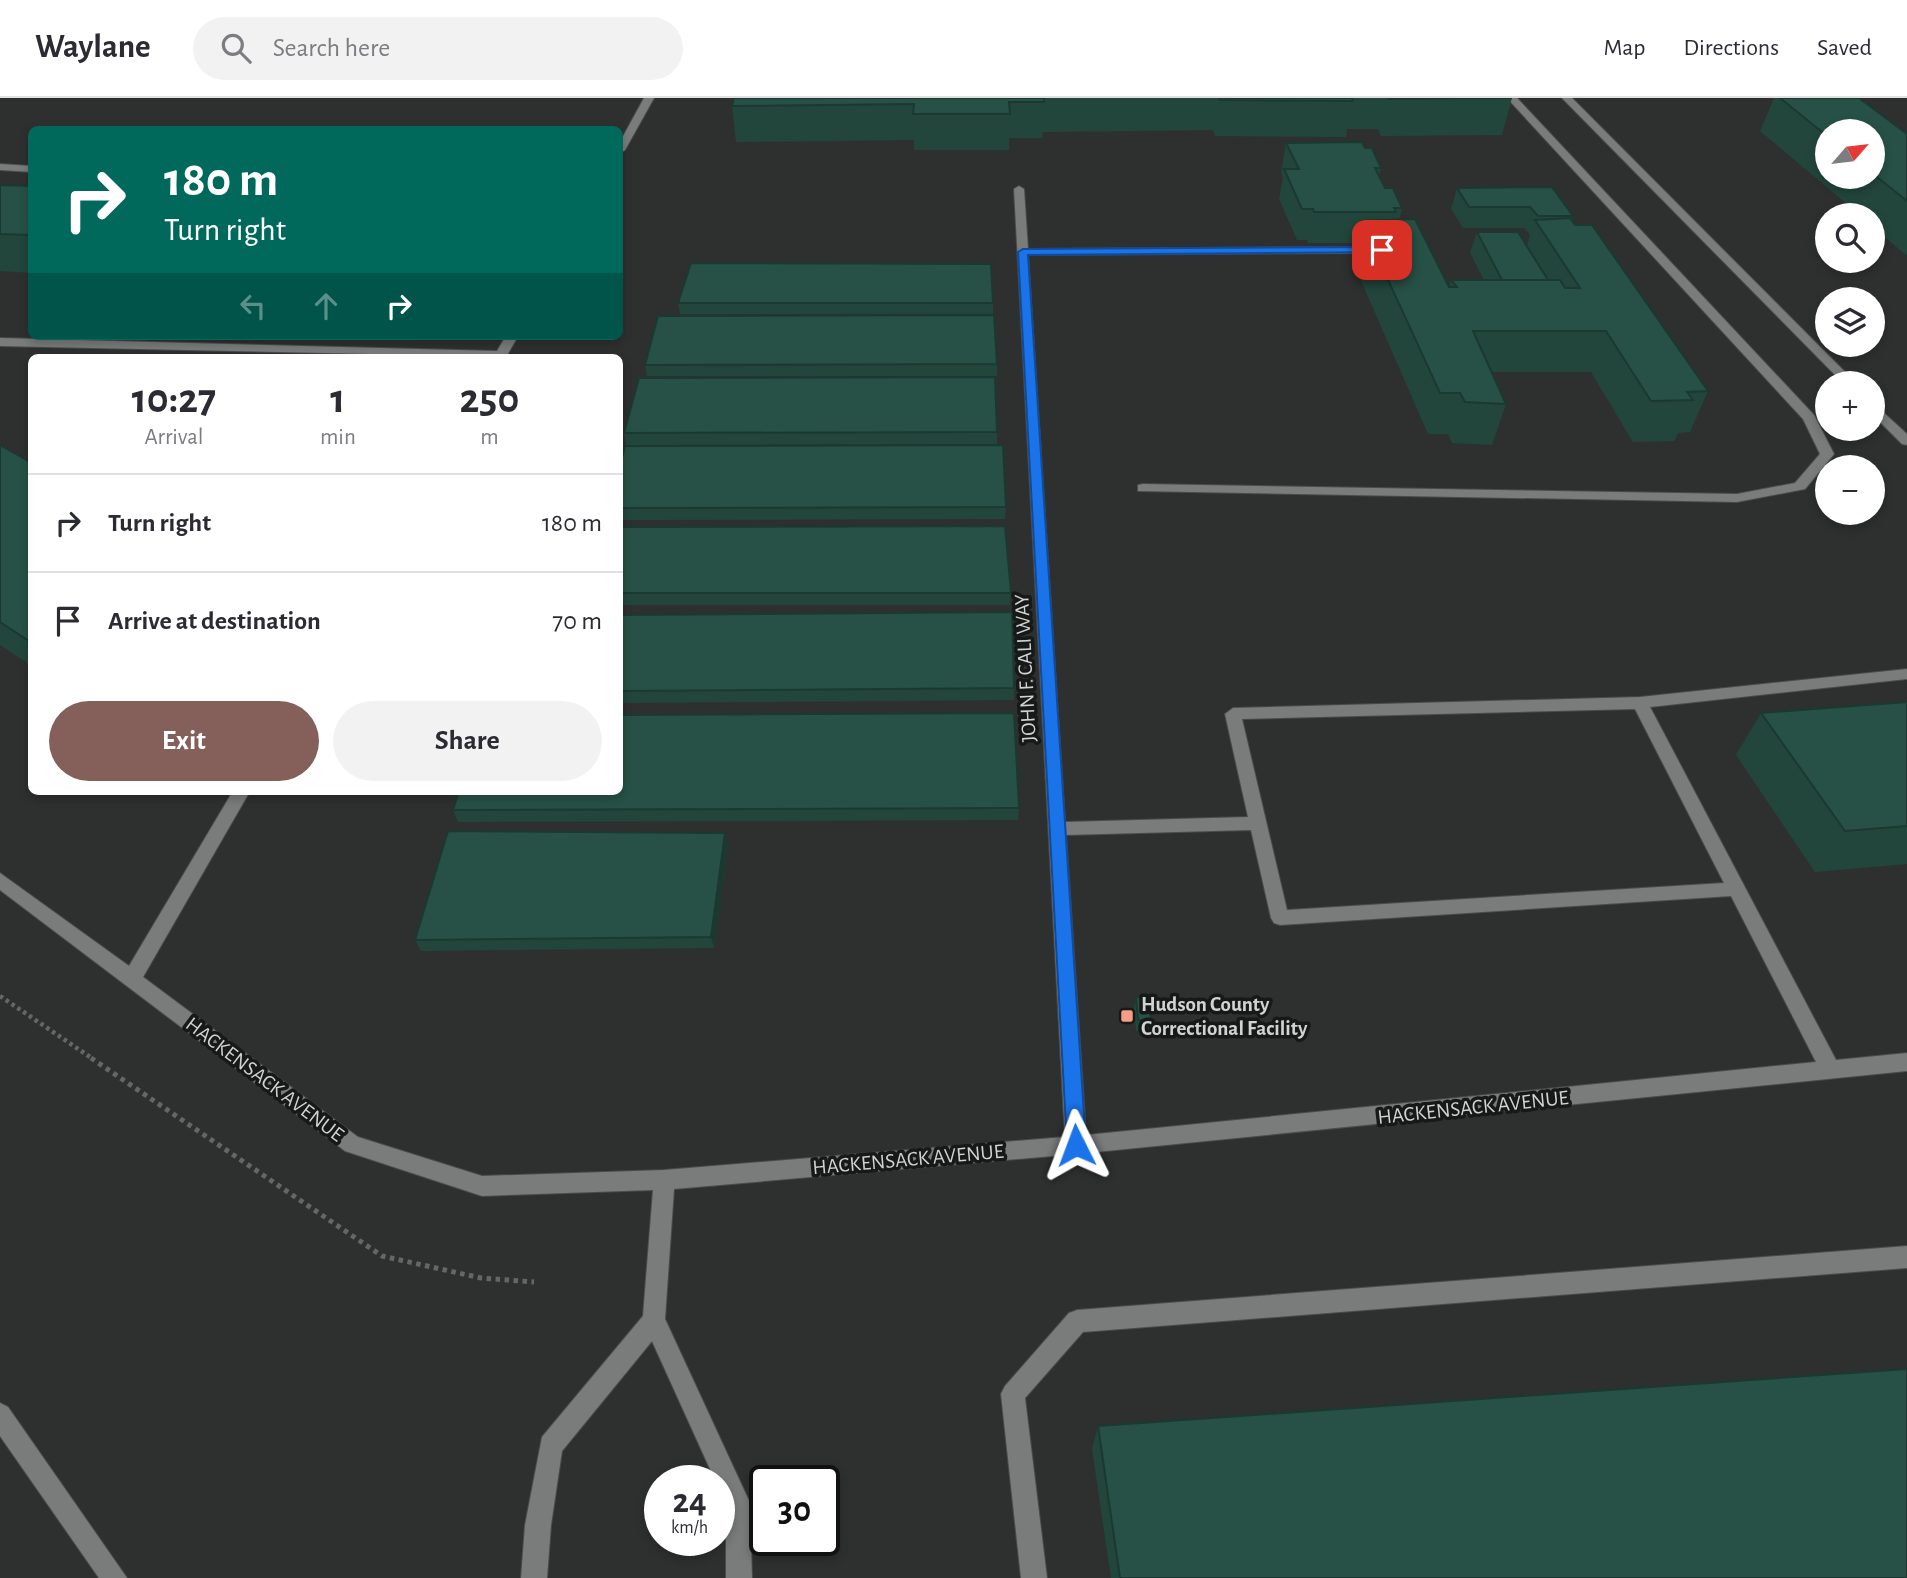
<!DOCTYPE html>
<meta charset="utf-8">
<style>
body{margin:0;font-family:"Alegreya Sans",sans-serif;background:#f2f2f3;color:#2b2b33;height:100vh;display:flex;flex-direction:column;font-size:26px;white-space:nowrap}
*{box-sizing:border-box;margin:0}
p{font-size:23px;color:#7c7c81}
.icon{flex:none;width:38px;height:38px;fill:none;stroke:currentColor;stroke-width:2;stroke-linecap:round;stroke-linejoin:round}
.map{position:relative;flex:1;overflow:hidden}
.sheet{position:absolute;left:28px;top:256px;width:595px;height:441px;display:flex;flex-direction:column;background:#fff;border-radius:10px;box-shadow:0 4px 10px #0003}
.sheet>*{flex:none}
.banner{position:absolute;left:28px;top:28px;width:595px;height:214px;border-radius:10px;box-shadow:0 4px 10px #0003;background:#00695c;color:#fff;overflow:hidden}
.needle{width:46px;rotate:62deg}
.buttons{position:absolute;left:1815px;top:21px;display:grid;gap:14px}
.buttons a{display:grid;place-items:center;width:70px;height:70px;border-radius:50%;background:#fff;box-shadow:0 4px 10px #0003;font-size:35px}
.speed{position:absolute;left:644px;top:1367px;display:flex;gap:14px;font-size:35px;font-weight:700;text-align:center}
.speed>*{display:grid;place-content:center;width:91px;height:91px;border-radius:50%;background:#fff;box-shadow:0 4px 10px #0003;line-height:1}
.speed small{font-size:18px;font-weight:400}
.speed .limit{border:4px solid #111;border-radius:10px;background:#fff;color:#111}
.pin{position:absolute;display:grid;place-items:center;width:60px;height:60px;color:#fff;margin:-30px;border-radius:14px;box-shadow:0 4px 10px #0006}
.me{position:absolute;width:77px;margin:-38px;rotate:357deg;stroke-linejoin:round;filter:drop-shadow(0 0 5px #0008)}
.turn{display:flex;align-items:center;gap:24px;height:147px;padding:0 21px;font-size:32px}
.turn .icon{width:91px;height:91px;stroke-width:2.5}
.turn b{display:block;font-size:49px;line-height:60px}
.lanes{display:flex;align-items:center;height:66px;padding:0 21px;background:#0003;justify-content:center;gap:35px;direction:ltr}
.lanes .off{opacity:.35}
.eta{display:flex;justify-content:space-evenly;align-items:center;height:119px;text-align:center}
.eta b{font-size:42px;font-weight:700;line-height:49px}
.primary-button{display:flex;gap:14px;margin-top:auto;padding:14px 21px}
.primary-button a{flex:1;height:80px;border-radius:42px;background:#855f59;color:#fff;font-size:28px;font-weight:700;line-height:80px;text-align:center}
.primary-button a+a{background:#f2f2f3;color:#2b2b33}
ul{padding:0;list-style:none}
li{display:flex;align-items:center;gap:21px;height:98px;padding:0 21px;border-top:2px solid #e1e1e2}
li div{flex:1}
li b{display:block;font-size:26px}
li em{font-style:normal}
header{display:flex;align-items:center;gap:42px;box-sizing:border-box;height:98px;padding:0 35px;background:#fff;border-bottom:2px solid #e1e1e2}
header strong{font-size:33px}
nav{display:flex;gap:38px;margin-inline-start:auto;font-size:24px}
.search{width:490px;height:63px;background:#f2f2f3;display:flex;align-items:center;gap:18px;box-sizing:border-box;padding:0 24px;border-radius:38px;color:#7c7c81;font-size:26px}
.map>svg:first-child{display:block}
.lines{fill:none;stroke-linecap:round;stroke-linejoin:round}
.minor-casing{stroke:#4a4c4b;stroke-width:2}
.path-far1{stroke:#656766;stroke-width:4.5;stroke-dasharray:3.5 3.5;stroke-linecap:butt}
.path{stroke:#656766;stroke-width:5;stroke-dasharray:4.5 4.5;stroke-linecap:butt}
.minor{fill:#797c7b;fill-rule:evenodd}
.wall{fill:#22463c;fill-rule:evenodd}
.shaded-wall{fill:#1b3931}
.building{fill:#275146;stroke:#1b3931;stroke-width:2}
.route{fill:#1a73e8;stroke:#114b97;stroke-width:2}
.poi-dot{fill:#f49e88;stroke:#171818;stroke-width:2.5}
.labels{text-anchor:middle;stroke-width:7;stroke-linejoin:round;paint-order:stroke}
.street-label{font-size:21px;fill:#d1d3d2;stroke:#171818}
.poi-label{font-size:21px;font-weight:bold;fill:#d1d3d2;stroke:#171818;text-anchor:start}
</style>
<header>
<strong>Waylane</strong>
<div class="search"><svg class="icon" aria-label="search" viewBox="0 0 24 24"><circle cx="10" cy="10" r="6"/><path d="M15 15l6 6"/></svg>Search here</div>
<nav><a>Map</a><a>Directions</a><a>Saved</a></nav>
</header>
<div class="map">
<svg width="1907" height="1480" viewBox="0 0 1907 1480">
<rect width="100%" height="100%" fill="#2e302f"/>
<g class="lines">
<defs>
<path id="minor" d="M 644,0 L 654,0 L 625,52 L 620,55 L 620,44 Z
M 1507,0 L 1517,0 L 1814,317 L 1834,356 L 1805,391 L 1737,404 L 1138,393 L 1138,387 L 1143,386 L 1737,396 L 1795,385 L 1820,356 L 1803,321 Z
M 1562,0 L 1572,0 L 1856,285 L 1843,285 Z
M 0,66 L 32,68 L 32,74 L 0,72 Z
M 1019,88 L 1024,91 L 1028,151 L 1376,149 L 1382,152 L 1376,155 L 1028,157 L 1065,724 L 1248,719 L 1225,616 L 1233,610 L 1640,599 L 1907,571 L 1907,581 L 1650,609 L 1836,962 L 1907,955 L 1907,973 L 1076,1056 L 674,1091 L 665,1221 L 750,1405 L 752,1480 L 726,1480 L 726,1406 L 719,1392 L 719,1382 L 715,1382 L 652,1243 L 562,1353 L 551,1427 L 547,1480 L 521,1480 L 525,1427 L 542,1339 L 643,1218 L 653,1092 L 482,1098 L 345,1053 L 0,792 L 0,775 L 129,868 L 233,693 L 250,693 L 143,879 L 358,1039 L 482,1078 L 664,1072 L 1065,1039 L 1014,91 ZM 1635,611 L 1724,785 L 1287,812 L 1242,621 ZM 1251,732 L 1271,820 L 1274,825 L 1280,827 L 1731,798 L 1816,964 L 1086,1037 L 1066,737 Z
M 506,238 L 518,238 L 506,259 L 0,248 L 0,240 L 497,253 Z
M 1872,304 L 1907,336 L 1907,347 L 1902,346 L 1872,316 Z
M 1907,1148 L 1907,1170 L 1083,1234 L 1025,1300 L 1047,1480 L 1021,1480 L 1001,1296 L 1005,1288 L 1069,1215 L 1077,1212 Z
M 0,1305 L 8,1309 L 127,1480 L 99,1480 L 0,1338 Z"/>
</defs>
<use href="#minor" class="minor-casing"/>
<path class="path-far1" d="M 0,898 L 93,961"/>
<path class="path" d="M 91,960 L 382,1158 L 481,1180 L 534,1184"/>
<use href="#minor" class="minor"/>
</g>
<path class="wall" d="M 734,0 L 1512,0 L 1502,37 L 1381,38 L 1378,31 L 1347,31 L 1346,39 L 1215,38 L 1213,32 L 1043,34 L 1042,40 L 1009,40 L 1009,52 L 914,52 L 914,42 L 736,44 L 732,8 Z
M 1774,0 L 1859,0 L 1907,36 L 1907,158 L 1872,128 L 1872,117 L 1860,117 L 1760,33 ZM 1827,33 L 1872,33 L 1872,79 L 1827,79 Z
M 1286,45 L 1365,50 L 1381,70 L 1379,78 L 1385,90 L 1402,110 L 1399,122 L 1449,189 L 1451,182 L 1484,182 L 1470,155 L 1477,134 L 1527,147 L 1530,137 L 1524,130 L 1463,130 L 1451,111 L 1457,90 L 1573,118 L 1571,122 L 1708,293 L 1690,334 L 1678,335 L 1674,343 L 1633,344 L 1591,274 L 1491,274 L 1506,306 L 1492,347 L 1452,345 L 1448,336 L 1428,336 L 1352,162 L 1356,145 L 1308,145 L 1307,142 L 1297,142 L 1279,101 L 1283,79 L 1281,74 Z
M 0,87 L 32,88 L 32,175 L 0,173 Z
M 678,205 L 993,205 L 993,216 L 680,216 Z
M 997,266 L 997,278 L 647,278 L 645,267 Z
M 997,334 L 997,346 L 626,347 L 624,335 Z
M 0,347 L 32,365 L 32,568 L 0,547 Z
M 620,369 L 1006,409 L 1005,421 L 620,422 Z
M 620,429 L 1011,495 L 1010,507 L 620,507 Z
M 620,517 L 1014,590 L 1014,602 L 620,605 Z
M 1907,604 L 1907,766 L 1815,774 L 1736,657 L 1761,615 Z
M 1019,710 L 1018,722 L 458,724 L 453,712 Z
M 725,735 L 728,747 L 714,850 L 421,853 L 415,842 Z
M 1136,899 L 1151,922 L 1149,933 L 1136,933 L 1134,910 Z
M 1098,1328 L 1907,1480 L 1111,1480 L 1092,1351 Z"/>
<path class="shaded-wall" d="M 725,735 L 728,747 L 714,850 L 711,839 Z"/>
<path class="building" d="M 734,0 L 1044,0 L 1044,4 L 1009,4 L 1010,16 L 913,16 L 914,6 L 732,8 Z
M 1219,0 L 1352,0 L 1353,3 L 1220,2 Z
M 1388,0 L 1512,0 L 1389,1 Z
M 1780,0 L 1859,0 L 1907,36 L 1907,103 L 1872,75 L 1872,33 L 1827,33 L 1827,38 Z
M 1362,44 L 1365,50 L 1372,50 L 1381,70 L 1375,70 L 1385,90 L 1393,90 L 1402,110 L 1394,110 L 1396,114 L 1314,114 L 1313,111 L 1302,111 L 1284,71 L 1299,71 L 1286,45 Z
M 0,87 L 32,88 L 32,137 L 0,136 Z
M 1552,89 L 1573,118 L 1538,118 L 1530,109 L 1469,109 L 1457,90 Z
M 1570,120 L 1575,127 L 1592,127 L 1708,293 L 1687,294 L 1693,302 L 1651,303 L 1606,233 L 1473,233 L 1506,306 L 1465,304 L 1460,295 L 1440,295 L 1361,123 L 1415,121 L 1449,189 L 1457,189 L 1451,182 L 1560,182 L 1565,190 L 1580,190 L 1535,122 Z
M 1477,134 L 1518,134 L 1548,182 L 1502,182 Z
M 691,165 L 991,166 L 993,205 L 678,205 Z
M 994,217 L 997,266 L 645,267 L 658,218 Z
M 995,279 L 997,334 L 624,335 L 639,280 Z
M 0,347 L 32,365 L 32,545 L 0,524 Z
M 1003,347 L 1006,409 L 620,410 L 620,369 L 625,348 Z
M 1005,428 L 1011,495 L 620,495 L 620,429 Z
M 1012,514 L 1014,590 L 620,593 L 620,517 Z
M 1907,604 L 1907,728 L 1845,733 L 1761,615 Z
M 1014,615 L 1019,710 L 453,712 L 459,693 L 620,693 L 620,617 Z
M 448,733 L 725,735 L 711,839 L 415,842 Z
M 1148,898 L 1151,922 L 1138,922 L 1136,899 Z
M 1907,1271 L 1907,1480 L 1120,1480 L 1098,1328 Z"/>
<path class="route" d="M 1382,149 L 1386,150 L 1386,154 L 1028,157 L 1086,1047 L 1083,1053 L 1076,1056 L 1070,1053 L 1067,1047 L 1018,154 L 1023,151 Z"/>
<rect class="poi-dot" x="1120" y="911" width="14" height="14" rx="3.5"/>
<g class="labels">
<g class="street-label">
<text transform="translate(1025 570) rotate(-93)" y="7">JOHN F. CALI WAY</text>
<text transform="translate(265 981) rotate(37)" y="7">HACKENSACK AVENUE</text>
<text transform="translate(1473 1009) rotate(-6)" y="7">HACKENSACK AVENUE</text>
<text transform="translate(908 1061) rotate(-5)" y="7">HACKENSACK AVENUE</text>
</g>
<g class="poi-label">
<text x="1141" y="913">Hudson County<tspan x="1141" dy="24">Correctional Facility</tspan></text>
</g>
</g>
</svg>
<div class="buttons">
<a><svg class="needle" viewBox="-14 -14 28 28"><path d="M0-13l5 13h-10z" fill="#e53935"/><path d="M0 13l5-13h-10z" fill="#7c7c81"/></svg></a>
<a><svg class="icon" aria-label="search" viewBox="0 0 24 24"><circle cx="10" cy="10" r="6"/><path d="M15 15l6 6"/></svg></a>
<a><svg class="icon" aria-label="layers" viewBox="0 0 24 24"><path d="M12 4l9 5-9 5-9-5zM3 14l9 5 9-5"/></svg></a>
<a>+</a>
<a>−</a>
</div>
<div class="speed"><div>24<small>km/h</small></div><div class="limit">30</div></div>
<div class="pin" style="left:1382px;top:152px;background:#d93025"><svg class="icon" aria-label="arrive" viewBox="0 0 24 24"><path d="M6 21V4h12l-3 4 3 4H6"/></svg></div>
<svg class="me" style="left:1076px;top:1047px" viewBox="-20 -20 40 40"><path d="M0-17L14 15 0 8-14 15z" fill="#1a73e8" stroke="#fff" stroke-width="4"/></svg>
<div class="banner">
<div class="turn"><svg class="icon" aria-label="right" viewBox="0 0 24 24"><path d="M7 20v-9h11M14 6l5 5-5 5"/></svg><div><b>180 m</b>Turn right</div></div>
<div class="lanes"><svg class="icon off" aria-label="left" viewBox="0 0 24 24"><path d="M17 20v-9H6M10 6l-5 5 5 5"/></svg><svg class="icon off" aria-label="ahead" viewBox="0 0 24 24"><path d="M12 20V5M6 11l6-6 6 6"/></svg><svg class="icon" aria-label="right" viewBox="0 0 24 24"><path d="M7 20v-9h11M14 6l5 5-5 5"/></svg></div>
</div>
<section class="sheet">
<div class="eta">
<div><b>10:27</b><p>Arrival</p></div>
<div><b>1</b><p>min</p></div>
<div><b>250</b><p>m</p></div>
</div>
<ul>
<li><svg class="icon" aria-label="right" viewBox="0 0 24 24"><path d="M7 20v-9h11M14 6l5 5-5 5"/></svg><div><b>Turn right</b></div><em>180 m</em></li>
<li><svg class="icon" aria-label="arrive" viewBox="0 0 24 24"><path d="M6 21V4h12l-3 4 3 4H6"/></svg><div><b>Arrive at destination</b></div><em>70 m</em></li>
</ul>
<div class="primary-button"><a>Exit</a><a>Share</a></div>
</section>
</div>
